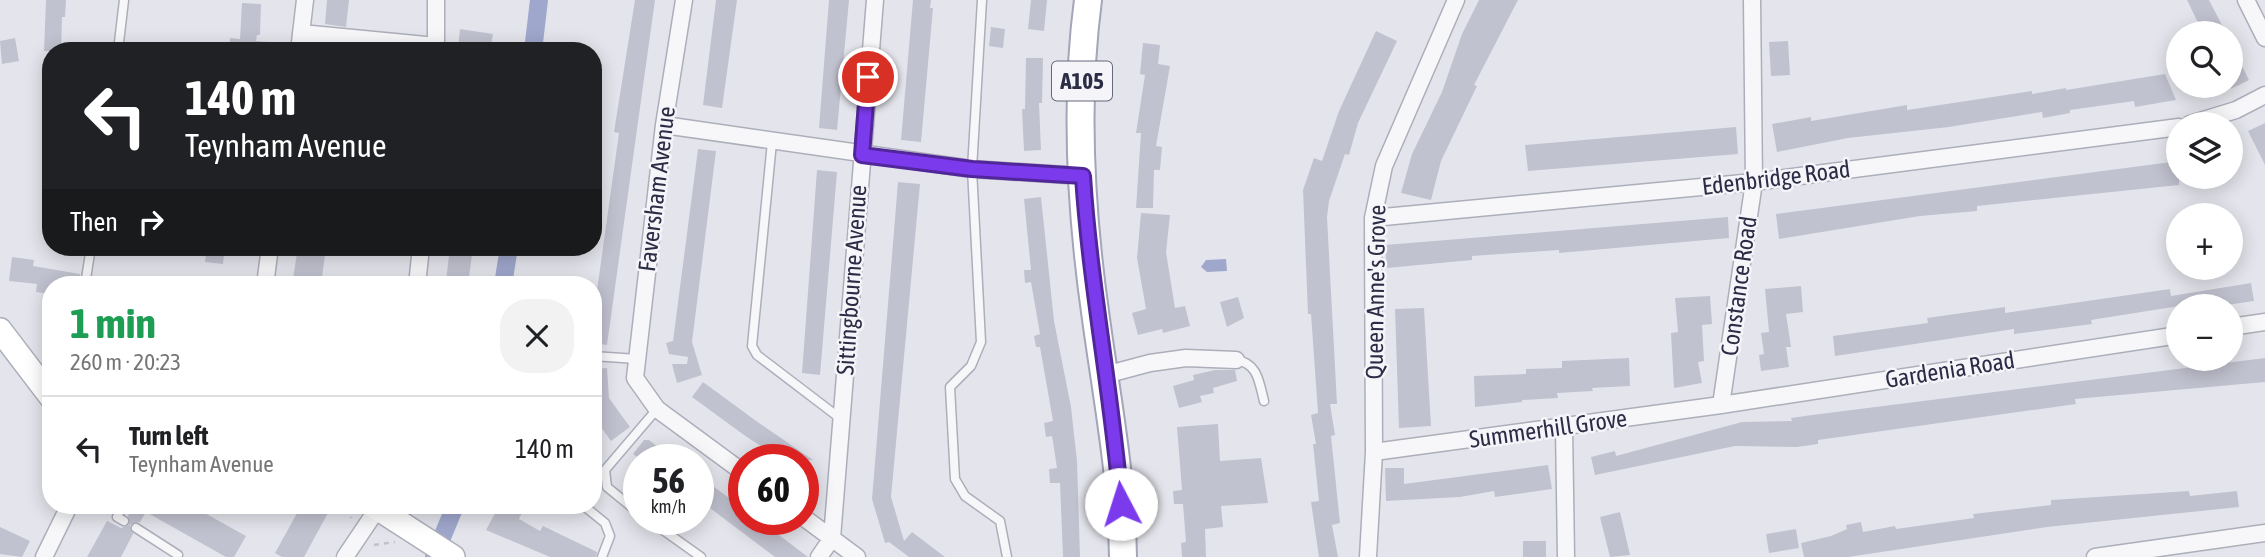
<!DOCTYPE html>
<meta charset="utf-8">
<style>
body{margin:0;font-family:"Asap Condensed",sans-serif;background:#f2f2f2;color:#202124;height:100vh;display:flex;flex-direction:column;font-size:26px;white-space:nowrap}
*{box-sizing:border-box;margin:0}
p{font-size:23px;color:#757577}
.icon{flex:none;width:38px;height:38px;fill:none;stroke:currentColor;stroke-width:2;stroke-linecap:round;stroke-linejoin:round}
.map{position:relative;flex:1;overflow:hidden}
.details{position:absolute;left:42px;top:276px;width:560px;height:238px;display:flex;flex-direction:column;background:#fff;border-radius:28px;box-shadow:0 4px 18px #0003}
.details>*{flex:none}
.banner{position:absolute;left:42px;top:42px;width:560px;height:214px;border-radius:28px;box-shadow:0 4px 18px #0003;background:#202124;color:#fff;overflow:hidden}
.controls{position:absolute;left:2166px;top:21px;display:grid;gap:14px}
.controls a{display:grid;place-items:center;width:77px;height:77px;border-radius:50%;background:#fff;box-shadow:0 4px 18px #0003;font-size:35px}
.speed{position:absolute;left:623px;top:444px;display:flex;gap:14px;font-size:35px;font-weight:700;text-align:center}
.speed>*{display:grid;place-content:center;width:91px;height:91px;border-radius:50%;background:#fff;box-shadow:0 4px 18px #0003;line-height:1}
.speed small{font-size:18px;font-weight:400}
.speed .limit{border:10px solid #d22;background:#fff;color:#111}
.pin{position:absolute;display:grid;place-items:center;width:60px;height:60px;color:#fff;margin:-30px;border:4px solid #fff;border-radius:50%;box-shadow:0 2px 7px #0007}
.me{position:absolute;width:77px;margin:-38px;rotate:355deg;stroke-linejoin:round;filter:drop-shadow(0 0 5px #0008)}
.turn{display:flex;align-items:center;gap:24px;height:147px;padding:0 28px;font-size:32px}
.turn .icon{width:91px;height:91px;stroke-width:2.5}
.turn b{display:block;font-size:49px;line-height:60px}
.then{display:flex;align-items:center;height:66px;padding:0 28px;background:#0003;gap:14px;font-size:26px}
.round{display:grid;place-items:center;flex:none;width:74px;height:74px;border-radius:28px;background:#f2f2f2}
.headline{display:flex;align-items:center;justify-content:space-between;height:119px;padding:0 28px}
h1{font-size:42px;font-weight:700;line-height:52px;color:#1e9e55}
ul{padding:0;list-style:none}
li{display:flex;align-items:center;gap:21px;height:105px;padding:0 28px;border-top:2px solid #e0e0e0}
li div{flex:1}
li b{display:block;font-size:26px}
li em{font-style:normal}
.map>svg:first-child{display:block}
.water{fill:#9fa7cc}
.lines{fill:none;stroke-linecap:round;stroke-linejoin:round}
.canal{stroke:#9fa7cc;stroke-width:18}
.building{fill:#c1c2cf}
.lane-casing{stroke:#acaeba;stroke-width:11}
.street-casing{stroke:#acaeba;stroke-width:19}
.secondary-casing{stroke:#acaeba;stroke-width:26}
.primary-casing{stroke:#a3a5b8;stroke-width:30}
.path{stroke:#c2c2cb;stroke-width:2.5;stroke-dasharray:5 5;stroke-linecap:butt}
.lane{stroke:#f7f7fa;stroke-width:8}
.street{stroke:#f7f7fa;stroke-width:16}
.secondary{stroke:#fff;stroke-width:23}
.primary{stroke:#fff;stroke-width:26}
.route-casing{stroke:#51269a;stroke-width:18}
.route{stroke:#7c3aed;stroke-width:12}
.labels{text-anchor:middle;stroke-width:5;stroke-linejoin:round;paint-order:stroke}
.shield{fill:#f4f4f9;stroke:#67687b;stroke-width:2}
.shield-label{font-size:23px;font-weight:bold;fill:#2b2c45}
.street-label{font-size:24px;fill:#2b2c45;stroke:#f4f4f9}
</style>
<div class="map">
<svg width="2265" height="557" viewBox="0 0 2265 557">
<rect width="100%" height="100%" fill="#e4e5ec"/>
<path class="water" d="M 1226,259 L 1227,271 L 1207,272 L 1201,267 L 1206,260 Z"/>
<g class="lines">
<path class="canal" d="M 533,51 L 539,0
M 503,285 L 509,247
M 434,557 L 455,506"/>
</g>
<path class="building" d="M 46,0 L 66,0 L 65,17 L 62,17 L 61,51 L 44,51 Z
M 327,0 L 349,0 L 346,27 L 325,24 Z
M 635,0 L 655,0 L 607,345 L 593,343 L 593,319 L 619,133 L 614,132 Z
M 716,0 L 737,0 L 722,108 L 703,105 Z
M 829,0 L 849,0 L 837,130 L 819,128 Z
M 913,0 L 931,0 L 930,8 L 933,8 L 921,142 L 901,140 Z
M 1031,0 L 1047,0 L 1044,31 L 1028,29 Z
M 1479,0 L 1518,0 L 1474,85 L 1477,86 L 1441,161 L 1431,200 L 1401,193 L 1412,154 L 1442,92 L 1462,34 Z
M 2187,0 L 2209,0 L 2226,33 L 2203,33 Z
M 242,3 L 261,4 L 260,35 L 257,35 L 256,41 L 269,42 L 268,51 L 229,51 L 230,38 L 240,39 Z
M 991,27 L 1005,29 L 1003,48 L 989,46 Z
M 460,29 L 493,34 L 490,51 L 458,49 Z
M 1376,31 L 1397,41 L 1358,123 L 1349,155 L 1345,154 L 1329,201 L 1327,217 L 1337,404 L 1330,404 L 1335,435 L 1331,436 L 1340,523 L 1332,525 L 1338,557 L 1319,557 L 1311,502 L 1319,501 L 1313,444 L 1316,444 L 1311,415 L 1318,413 L 1311,314 L 1308,314 L 1303,190 L 1314,158 L 1322,161 L 1339,111 Z
M 15,38 L 19,61 L 2,64 L 0,41 Z
M 1788,41 L 1790,75 L 1771,76 L 1769,42 Z
M 1143,43 L 1160,45 L 1158,64 L 1170,66 L 1156,146 L 1162,147 L 1160,170 L 1154,170 L 1153,208 L 1136,208 L 1141,133 L 1136,133 L 1145,75 L 1140,74 Z
M 2231,44 L 2249,80 L 2231,89 Z
M 1026,58 L 1043,58 L 1042,103 L 1039,103 L 1041,150 L 1024,151 L 1022,109 L 1025,109 Z
M 2165,74 L 2176,100 L 2135,107 L 2134,101 L 2070,110 L 2070,113 L 2043,118 L 2042,112 L 1949,127 L 1848,138 L 1777,152 L 1772,124 L 1811,117 L 1811,121 L 1907,105 L 1907,110 L 2032,91 L 2032,94 L 2066,88 L 2066,90 Z
M 2265,123 L 2265,165 L 2248,131 Z
M 1736,127 L 1738,154 L 1528,171 L 1525,145 Z
M 698,149 L 716,151 L 692,342 L 702,375 L 677,383 L 672,364 L 687,364 L 688,357 L 669,354 L 666,343 L 673,341 Z
M 2179,161 L 2179,185 L 1977,206 L 1977,211 L 1920,216 L 1779,239 L 1776,214 Z
M 817,170 L 837,172 L 820,375 L 802,373 Z
M 898,182 L 920,184 L 891,497 L 904,541 L 912,532 L 945,557 L 909,557 L 889,542 L 885,543 L 872,499 Z
M 1041,197 L 1054,321 L 1071,407 L 1077,461 L 1080,557 L 1063,557 L 1060,483 L 1050,483 L 1049,469 L 1057,468 L 1052,436 L 1046,437 L 1044,423 L 1053,421 L 1040,347 L 1036,347 L 1034,336 L 1040,334 L 1031,282 L 1025,283 L 1024,270 L 1031,270 L 1024,199 Z
M 1141,213 L 1170,215 L 1166,252 L 1175,308 L 1185,306 L 1190,326 L 1163,333 L 1162,329 L 1138,335 L 1132,313 L 1146,309 L 1137,258 Z
M 1728,217 L 1729,238 L 1559,253 L 1559,250 L 1472,256 L 1472,260 L 1387,268 L 1385,245 Z
M 207,247 L 225,247 L 223,264 L 205,262 Z
M 298,247 L 326,247 L 321,285 L 292,285 Z
M 450,247 L 473,247 L 468,285 L 448,285 L 446,281 Z
M 12,257 L 34,260 L 33,266 L 80,274 L 79,285 L 51,285 L 51,294 L 36,292 L 37,284 L 9,281 Z
M 2251,283 L 2254,301 L 2220,306 L 2179,306 L 2091,320 L 2092,324 L 2014,334 L 2014,329 L 1835,356 L 1833,336 L 1928,323 L 1927,318 L 2005,307 L 2005,313 L 2170,289 L 2171,296 Z
M 1801,286 L 1803,312 L 1786,314 L 1791,347 L 1786,347 L 1789,367 L 1761,371 L 1759,355 L 1764,354 L 1761,333 L 1769,332 L 1765,289 Z
M 1710,296 L 1712,324 L 1702,325 L 1704,361 L 1698,362 L 1702,383 L 1674,388 L 1671,333 L 1678,332 L 1675,298 Z
M 1238,297 L 1244,318 L 1227,327 L 1220,302 Z
M 1424,308 L 1431,426 L 1399,428 L 1395,309 Z
M 1629,358 L 1630,386 L 1592,388 L 1593,391 L 1557,393 L 1558,398 L 1522,400 L 1522,402 L 1475,407 L 1474,376 L 1526,374 L 1526,369 L 1562,368 L 1562,361 Z
M 2265,358 L 2265,382 L 2075,399 L 2076,404 L 1818,440 L 1818,444 L 1797,447 L 1735,446 L 1595,475 L 1591,457 L 1615,451 L 1616,456 L 1742,422 L 1792,421 L 1791,418 L 1812,415 Z
M 607,368 L 609,398 L 630,427 L 611,441 L 593,416 L 593,369 Z
M 1235,370 L 1237,381 L 1213,388 L 1214,393 L 1200,396 L 1202,402 L 1179,408 L 1173,386 L 1194,380 L 1193,375 L 1215,370 Z
M 703,382 L 759,423 L 813,460 L 782,460 L 744,435 L 692,397 Z
M 1218,424 L 1220,461 L 1261,458 L 1268,503 L 1221,506 L 1223,527 L 1205,529 L 1206,557 L 1182,557 L 1181,543 L 1186,542 L 1183,504 L 1174,504 L 1173,491 L 1182,490 L 1177,427 Z
M 644,440 L 649,440 L 675,460 L 641,460 L 633,454 Z
M 1548,465 L 1552,489 L 1495,497 L 1494,491 L 1460,497 L 1386,501 L 1385,468 L 1404,468 L 1404,484 Z
M 698,475 L 744,509 L 744,520 L 759,520 L 808,557 L 775,557 L 698,499 Z
M 2189,491 L 2190,496 L 2237,491 L 2239,507 L 2047,527 L 1848,557 L 1804,557 L 1801,543 L 1831,536 L 1847,529 L 1846,525 L 1861,522 L 1863,532 L 1895,526 L 1896,529 L 1974,518 L 1973,514 L 2051,505 L 2051,500 Z
M 134,506 L 192,506 L 246,536 L 234,557 L 226,557 L 146,512 L 140,522 L 130,525 L 133,534 L 121,557 L 87,557 L 107,521 L 121,528 L 129,525 L 128,516 Z
M 301,506 L 315,506 L 328,513 L 304,557 L 282,557 L 275,553 Z
M 499,506 L 525,506 L 519,519 L 540,531 L 543,526 L 597,552 L 596,557 L 550,557 L 486,530 Z
M 1620,512 L 1630,555 L 1610,557 L 1600,517 Z
M 0,527 L 30,541 L 22,557 L 0,554 Z
M 1796,529 L 1799,548 L 1769,553 L 1766,534 Z
M 1523,541 L 1546,541 L 1546,557 L 1523,557 Z"/>
<g class="lines">
<defs>
<path id="lane" d="M 982,0 L 972,169 L 981,342 L 971,366 L 950,387 L 955,479 L 965,496 L 1000,521 L 1007,557
M 118,51 L 124,0
M 772,142 L 752,346 L 757,355 L 841,419
M 85,285 L 91,247
M 593,356 L 637,359
M 1236,360 C 1258,363 1259,382 1264,401
M 123,506 L 117,517 L 124,521
M 584,506 L 605,523 L 610,536 L 602,557
M 639,513 L 607,487 L 605,470 L 657,409
M 649,520 L 701,557
M 136,528 L 178,555"/>
<path id="street" d="M 436,0 L 436,51
M 684,0 L 664,125 L 635,378 L 657,409 L 744,473
M 2246,0 L 2265,38
M 301,33 L 436,46
M 299,51 L 305,0
M 2190,124 L 2236,110 L 2265,95
M 664,125 L 972,169 L 1083,176
M 1373,218 L 1754,182 L 2179,127
M 265,285 L 270,247
M 417,285 L 421,247
M 2231,327 L 2265,322
M 1105,375 L 1150,363 L 1186,358 L 1236,360
M 1721,405 L 1754,182 L 1752,0
M 1564,427 L 1566,557
M 1374,452 L 1721,405 L 2179,335
M 803,517 L 857,557
M 44,557 L 69,506
M 345,557 L 378,508
M 819,557 L 832,538 L 875,0
M 1368,557 L 1374,452 L 1373,218 L 1384,166 L 1456,0
M 2095,557 L 2265,533"/>
<path id="secondary" d="M 0,330 L 51,397
M 374,506 L 453,557"/>
<path id="primary" d="M 1088,0 C 1074,105 1081,215 1096,319 C 1107,399 1122,476 1123,557"/>
</defs>
<use href="#lane" class="lane-casing"/>
<use href="#street" class="street-casing"/>
<use href="#secondary" class="secondary-casing"/>
<use href="#primary" class="primary-casing"/>
<path class="path" d="M 350,507 L 351,518
M 374,545 L 395,542"/>
<use href="#lane" class="lane"/>
<use href="#street" class="street"/>
<use href="#secondary" class="secondary"/>
<use href="#primary" class="primary"/>
</g>
<g class="lines">
<defs>
<path id="route" d="M 868,77 L 862,155 L 972,169 L 1083,176 C 1090,286 1112,394 1121,504"/>
</defs>
<use href="#route" class="route-casing"/>
<use href="#route" class="route"/>
</g>
<g class="labels">
<rect class="shield" x="1052" y="61.5" width="60" height="39" rx="5"/>
<g class="shield-label">
<text x="1082" y="89">A105</text>
</g>
<g class="street-label">
<text transform="translate(1776 178) rotate(-7)" y="8">Edenbridge Road</text>
<text transform="translate(657 189) rotate(-83)" y="8">Faversham Avenue</text>
<text transform="translate(852 280) rotate(-86)" y="8">Sittingbourne Avenue</text>
<text transform="translate(1739 286) rotate(-82)" y="8">Constance Road</text>
<text transform="translate(1376 292) rotate(-89)" y="8">Queen Anne's Grove</text>
<text transform="translate(1950 370) rotate(-9)" y="8">Gardenia Road</text>
<text transform="translate(1548 429) rotate(-8)" y="8">Summerhill Grove</text>
</g>
</g>
</svg>
<div class="controls">
<a><svg class="icon" aria-label="search" viewBox="0 0 24 24"><circle cx="10" cy="10" r="6"/><path d="M15 15l6 6"/></svg></a>
<a><svg class="icon" aria-label="layers" viewBox="0 0 24 24"><path d="M12 4l9 5-9 5-9-5zM3 14l9 5 9-5"/></svg></a>
<a>+</a>
<a>−</a>
</div>
<div class="speed"><div>56<small>km/h</small></div><div class="limit">60</div></div>
<div class="pin" style="left:868px;top:77px;background:#d93025"><svg class="icon" aria-label="arrive" viewBox="0 0 24 24"><path d="M6 21V4h12l-3 4 3 4H6"/></svg></div>
<svg class="me" style="left:1121px;top:504px" viewBox="-20 -20 40 40"><circle r="19" fill="#fff"/><path d="M0-13L10 11 0 6-10 11z" fill="#7c3aed"/></svg>
<div class="banner">
<div class="turn"><svg class="icon" aria-label="left" viewBox="0 0 24 24"><path d="M17 20v-9H6M10 6l-5 5 5 5"/></svg><div><b>140 m</b>Teynham Avenue</div></div>
<div class="then">Then<svg class="icon" aria-label="right" viewBox="0 0 24 24"><path d="M7 20v-9h11M14 6l5 5-5 5"/></svg></div>
</div>
<section class="details">
<div class="headline"><div><h1>1 min</h1><p>260 m · 20:23</p></div><a class="round"><svg class="icon" aria-label="close" viewBox="0 0 24 24"><path d="M6 6l12 12M18 6L6 18"/></svg></a></div>
<ul>
<li><svg class="icon" aria-label="left" viewBox="0 0 24 24"><path d="M17 20v-9H6M10 6l-5 5 5 5"/></svg><div><b>Turn left</b><p>Teynham Avenue</p></div><em>140 m</em></li>
</ul>
</section>
</div>
